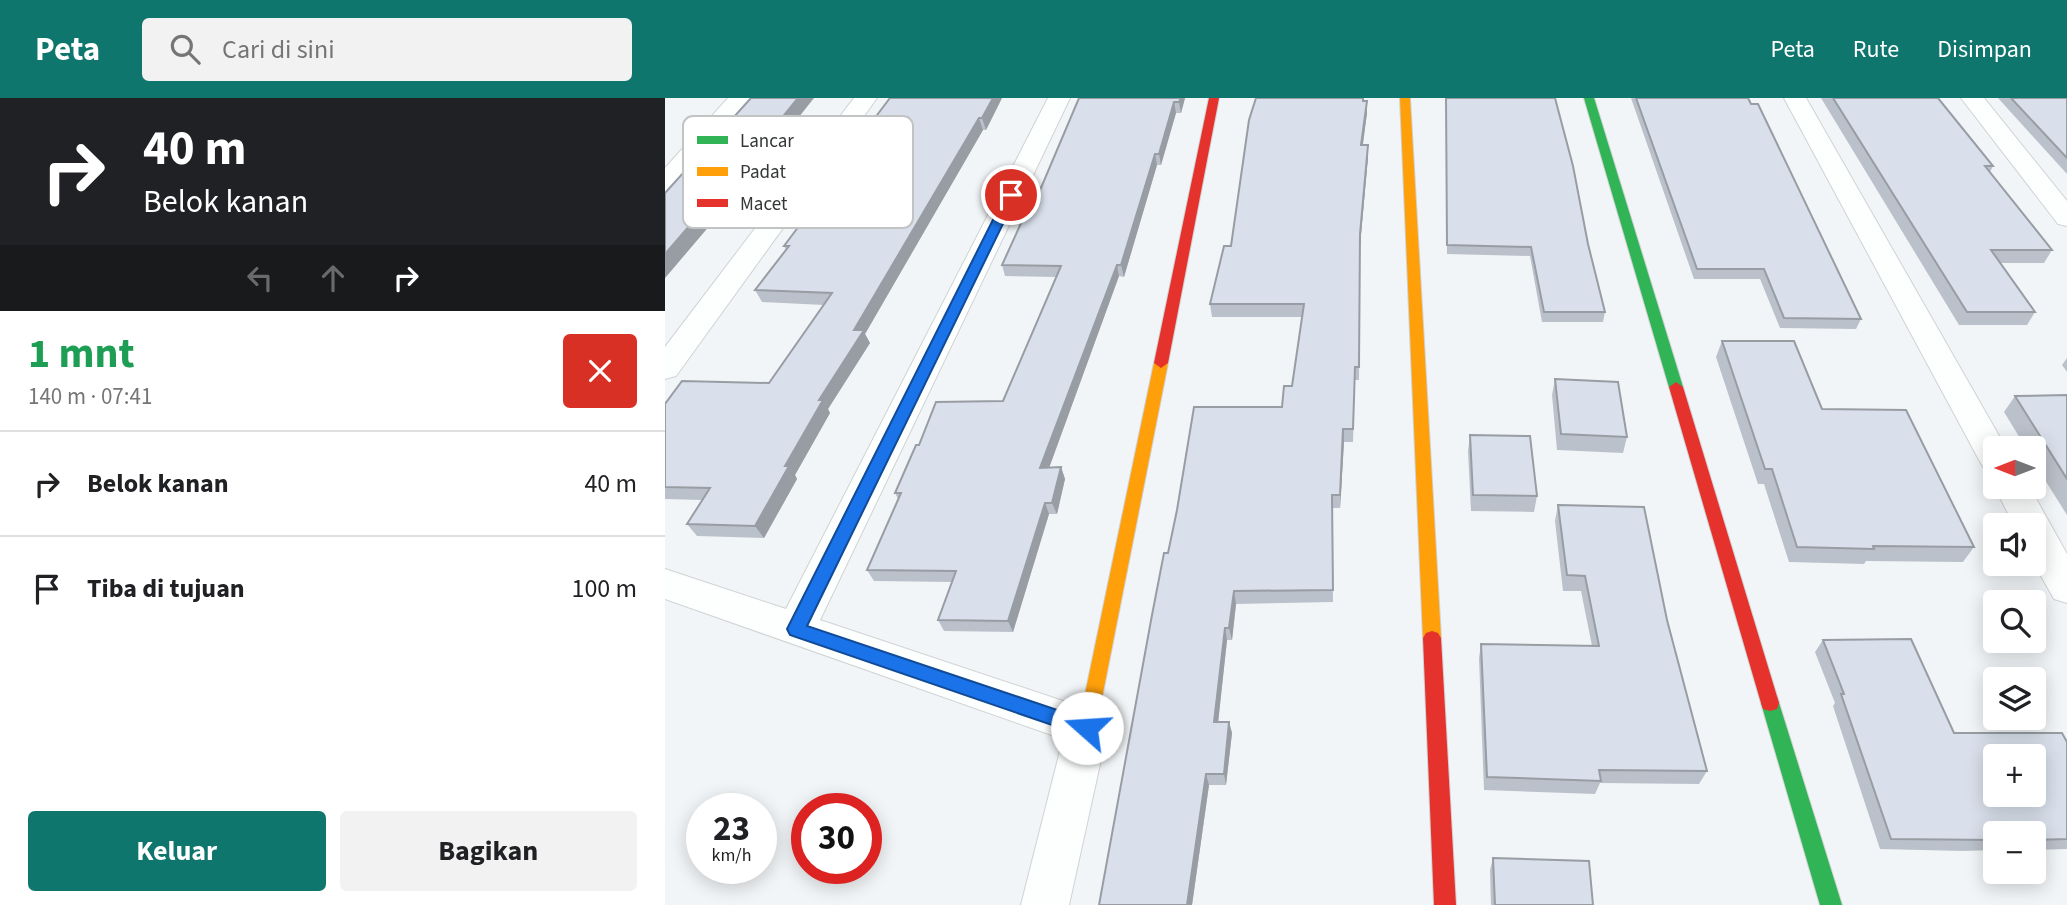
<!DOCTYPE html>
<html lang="id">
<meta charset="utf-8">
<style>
body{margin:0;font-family:"Source Sans 3",sans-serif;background:#f2f2f2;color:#202124;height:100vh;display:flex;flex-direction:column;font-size:26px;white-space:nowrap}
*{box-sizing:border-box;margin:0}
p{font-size:23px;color:#757577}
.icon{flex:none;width:38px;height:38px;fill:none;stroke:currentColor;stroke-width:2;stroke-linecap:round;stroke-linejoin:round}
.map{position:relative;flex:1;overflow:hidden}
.details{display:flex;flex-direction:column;background:#fff;width:665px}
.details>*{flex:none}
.hud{background:#202124;color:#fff;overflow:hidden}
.needle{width:46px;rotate:270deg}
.controls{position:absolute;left:1318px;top:338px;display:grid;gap:14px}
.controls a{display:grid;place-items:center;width:63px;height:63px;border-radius:7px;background:#fff;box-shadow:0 4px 18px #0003;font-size:35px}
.speed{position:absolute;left:21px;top:695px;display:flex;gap:14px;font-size:35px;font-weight:700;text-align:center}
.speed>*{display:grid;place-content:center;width:91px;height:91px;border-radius:50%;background:#fff;box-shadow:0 4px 18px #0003;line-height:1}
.speed small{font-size:18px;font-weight:400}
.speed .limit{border:10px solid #d22;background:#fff;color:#111}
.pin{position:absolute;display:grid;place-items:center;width:60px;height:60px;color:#fff;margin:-30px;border:4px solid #fff;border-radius:50%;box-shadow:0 2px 7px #0007}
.me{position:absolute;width:77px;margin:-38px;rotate:289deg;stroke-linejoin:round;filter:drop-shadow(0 0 5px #0008)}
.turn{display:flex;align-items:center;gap:24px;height:147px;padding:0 28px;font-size:32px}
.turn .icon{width:91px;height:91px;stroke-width:2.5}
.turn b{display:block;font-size:49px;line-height:60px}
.lanes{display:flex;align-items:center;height:66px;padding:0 28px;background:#0003;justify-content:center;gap:35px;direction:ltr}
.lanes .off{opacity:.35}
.round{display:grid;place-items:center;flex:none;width:74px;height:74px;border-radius:7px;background:#f2f2f2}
.overview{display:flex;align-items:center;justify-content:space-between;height:119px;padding:0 28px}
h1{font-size:42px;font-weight:700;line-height:52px;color:#1e9e55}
.action{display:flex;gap:14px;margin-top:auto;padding:14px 28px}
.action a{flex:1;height:80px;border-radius:7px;background:#0f766e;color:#fff;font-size:28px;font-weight:700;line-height:80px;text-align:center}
.action a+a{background:#f2f2f2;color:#202124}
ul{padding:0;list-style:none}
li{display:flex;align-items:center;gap:21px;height:105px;padding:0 28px;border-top:2px solid #e0e0e0}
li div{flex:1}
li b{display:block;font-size:26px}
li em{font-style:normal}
header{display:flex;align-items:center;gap:42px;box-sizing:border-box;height:98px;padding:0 35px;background:#0f766e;color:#fff}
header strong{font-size:33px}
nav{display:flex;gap:38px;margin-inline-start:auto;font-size:24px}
.search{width:490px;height:63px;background:#f2f2f2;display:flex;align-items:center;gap:18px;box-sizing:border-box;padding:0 24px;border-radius:7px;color:#757577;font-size:26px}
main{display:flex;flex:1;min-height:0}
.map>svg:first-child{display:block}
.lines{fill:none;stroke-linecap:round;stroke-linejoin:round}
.street-casing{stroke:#d0d2d3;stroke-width:2}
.fast-casing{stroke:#d0d2d3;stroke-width:2}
.slow-casing{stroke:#d0d2d3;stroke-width:2}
.jam-casing{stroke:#d0d2d3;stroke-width:2}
.street{fill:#fdfefe;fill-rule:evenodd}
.fast{fill:#30b455;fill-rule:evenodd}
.slow{fill:#ff9f0a;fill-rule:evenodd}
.jam{fill:#e5322d;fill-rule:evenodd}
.wall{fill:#bbc1ca}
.shaded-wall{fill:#989da4}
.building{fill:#d9e0eb;stroke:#989da4;stroke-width:2;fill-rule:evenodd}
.route{fill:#1a73e8;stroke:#114b97;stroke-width:2}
.key{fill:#fff;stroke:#c2c3c3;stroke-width:2}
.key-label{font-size:19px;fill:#343738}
</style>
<header>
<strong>Peta</strong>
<div class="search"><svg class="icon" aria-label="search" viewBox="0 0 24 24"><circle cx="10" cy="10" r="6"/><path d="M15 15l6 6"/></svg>Cari di sini</div>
<nav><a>Peta</a><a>Rute</a><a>Disimpan</a></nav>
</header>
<main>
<section class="details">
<div class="hud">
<div class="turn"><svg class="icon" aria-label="right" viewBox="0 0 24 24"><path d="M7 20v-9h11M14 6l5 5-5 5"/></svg><div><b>40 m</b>Belok kanan</div></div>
<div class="lanes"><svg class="icon off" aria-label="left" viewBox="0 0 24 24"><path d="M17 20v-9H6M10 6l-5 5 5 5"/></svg><svg class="icon off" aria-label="ahead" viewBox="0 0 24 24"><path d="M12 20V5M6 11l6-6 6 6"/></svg><svg class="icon" aria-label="right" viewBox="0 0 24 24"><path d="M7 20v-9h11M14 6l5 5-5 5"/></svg></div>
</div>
<div class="overview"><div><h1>1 mnt</h1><p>140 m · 07:41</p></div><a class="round" style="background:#d93025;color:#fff"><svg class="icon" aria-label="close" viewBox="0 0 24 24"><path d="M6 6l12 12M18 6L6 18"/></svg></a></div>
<ul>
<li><svg class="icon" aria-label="right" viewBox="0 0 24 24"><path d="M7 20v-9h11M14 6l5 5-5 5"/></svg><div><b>Belok kanan</b></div><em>40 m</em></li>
<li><svg class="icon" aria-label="arrive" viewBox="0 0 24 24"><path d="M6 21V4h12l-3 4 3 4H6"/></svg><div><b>Tiba di tujuan</b></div><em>100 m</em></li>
</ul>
<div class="action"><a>Keluar</a><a>Bagikan</a></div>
</section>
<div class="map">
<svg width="1402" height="807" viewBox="0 0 1402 807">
<rect width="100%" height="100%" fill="#f2f5f7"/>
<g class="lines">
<defs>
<path id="street" d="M 63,0 L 86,0 L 9,90 L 0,93 L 0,70 Z
M 189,0 L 212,0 L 11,278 L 0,281 L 0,249 Z
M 383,0 L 405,0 L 155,522 L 437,616 L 443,630 L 404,807 L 356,807 L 398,641 L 0,501 L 0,471 L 121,511 Z
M 1119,0 L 1141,0 L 1341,350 L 1330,350 L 1330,372 L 1318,369 L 1313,360 Z
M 1296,0 L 1319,0 L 1402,103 L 1402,128 L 1393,126 Z
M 1330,386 L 1330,388 L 1364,388 L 1402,456 L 1402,505 L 1389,501 L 1368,464 L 1368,427 L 1349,427 L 1329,388 Z"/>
<path id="fast" d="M 919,0 L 929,0 L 1018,289 L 1016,292 L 1011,294 L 1004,289 Z
M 1105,597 L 1112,599 L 1114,605 L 1177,807 L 1155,807 L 1096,605 L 1098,599 Z"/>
<path id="slow" d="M 735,0 L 745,0 L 776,540 L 773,545 L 767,547 L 761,545 L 758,540 Z
M 496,260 L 503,265 L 431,630 L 429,636 L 422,639 L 415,636 L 413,630 L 489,265 Z"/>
<path id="jam" d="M 544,0 L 554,0 L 503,265 L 496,270 L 489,265 Z
M 1011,284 L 1018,289 L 1114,605 L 1112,611 L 1105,613 L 1098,611 L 1096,605 L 1004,289 Z
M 767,533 L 773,535 L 776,540 L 791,807 L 769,807 L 758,540 L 761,535 Z"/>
</defs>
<use href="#street" class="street-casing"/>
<use href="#fast" class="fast-casing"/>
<use href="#slow" class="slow-casing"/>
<use href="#jam" class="jam-casing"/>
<use href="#street" class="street"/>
<use href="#fast" class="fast"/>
<use href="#slow" class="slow"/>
<use href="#jam" class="jam"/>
</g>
<path class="wall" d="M 86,0 L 100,62 L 96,62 L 54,120 L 51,120 L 0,180 Z
M 225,0 L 337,0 L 321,32 L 318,32 L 200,236 L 205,245 L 163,311 L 165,315 L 130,377 L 132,381 L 99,440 L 32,438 L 22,426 L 37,402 L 0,401 L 0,306 L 104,285 L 159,207 L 97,204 L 90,192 L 121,152 L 119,148 L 208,30 L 206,25 Z
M 414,0 L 520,0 L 516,15 L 511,15 L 496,67 L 492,67 L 459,179 L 454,178 L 384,370 L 396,369 L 400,381 L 392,416 L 384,416 L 348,534 L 279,533 L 273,522 L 287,484 L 209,483 L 202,472 L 233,401 L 230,395 L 254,347 L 338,303 L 392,179 L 340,178 L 337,167 L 373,97 Z
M 781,0 L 890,0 L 923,146 L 940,214 L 938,224 L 877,224 L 865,158 L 782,156 Z
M 966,0 L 1083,0 L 1196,221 L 1191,231 L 1115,230 L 1095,181 L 1029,181 Z
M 1156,0 L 1273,0 L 1328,68 L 1325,74 L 1387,152 L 1379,165 L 1335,165 L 1370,214 L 1362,227 L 1294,227 Z
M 1333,0 L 1402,0 L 1402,76 Z
M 699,3 L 702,15 L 698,47 L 703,47 L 703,59 L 695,148 L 694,282 L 690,282 L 688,344 L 679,344 L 675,410 L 667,410 L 668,504 L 571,506 L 567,542 L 562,542 L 553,624 L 564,624 L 567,635 L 561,687 L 544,687 L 527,807 L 503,455 L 617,309 L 627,288 L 637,219 L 547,219 L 545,206 L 566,148 Z
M 1057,243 L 1157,311 L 1309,449 L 1298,464 L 1201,463 L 1199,466 L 1124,464 L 1099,386 L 1093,386 L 1051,259 Z
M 1402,260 L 1402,274 L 1397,267 Z
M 890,281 L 962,339 L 958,355 L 892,352 L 887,297 Z
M 1402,297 L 1402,417 L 1368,363 L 1368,350 L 1361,350 L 1339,314 L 1350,298 Z
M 805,337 L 872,398 L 869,414 L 806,413 L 803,353 Z
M 893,407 L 1002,522 L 1042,673 L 1034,686 L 935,685 L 930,696 L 819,692 L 814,560 L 816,546 L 927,548 L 916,493 L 898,493 L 890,423 Z
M 1158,542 L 1289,635 L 1402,644 L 1402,751 L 1368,752 L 1368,735 L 1330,735 L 1330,752 L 1298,753 L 1215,751 L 1168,608 L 1170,605 L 1150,554 Z
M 828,760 L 928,807 L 826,807 L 825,772 Z"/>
<path class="shaded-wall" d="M 133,0 L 149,0 L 100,62 L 93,49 Z
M 328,0 L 337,0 L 321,32 L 317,20 Z
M 516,0 L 520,0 L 516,15 L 514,4 Z
M 702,3 L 702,15 L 696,59 L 696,47 Z
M 509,4 L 511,15 L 496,67 L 494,56 Z
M 314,20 L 318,32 L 200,236 L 205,245 L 163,311 L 165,315 L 130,377 L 132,381 L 99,440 L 90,428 L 189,232 Z
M 703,47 L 703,59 L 695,148 L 694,282 L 695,136 Z
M 90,49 L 96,62 L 54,120 L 47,106 Z
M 490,56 L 492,67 L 459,179 L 456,167 Z
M 43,106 L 51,120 L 0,180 L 0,156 Z
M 452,167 L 454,178 L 380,381 L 375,370 Z
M 678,331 L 679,344 L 675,410 L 675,397 Z
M 396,369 L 400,381 L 392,416 L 387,405 Z
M 380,405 L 384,416 L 348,534 L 343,523 Z
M 569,493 L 571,506 L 567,542 L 564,530 Z
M 560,530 L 562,542 L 552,635 L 549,624 Z
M 564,624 L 567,635 L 561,687 L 559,676 Z
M 541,676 L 544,687 L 527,807 L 522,807 Z"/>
<path class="building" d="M 86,0 L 133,0 L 93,49 L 90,49 L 47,106 L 43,106 L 0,156 L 0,95 Z
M 225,0 L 328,0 L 317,20 L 314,20 L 189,232 L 199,232 L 154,302 L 158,302 L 120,368 L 124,368 L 90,428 L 22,426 L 45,390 L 0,389 L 0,306 L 17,283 L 104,285 L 167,195 L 90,192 L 124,148 L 119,148 L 211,26 L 206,25 Z
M 414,0 L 516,0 L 514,4 L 509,4 L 494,56 L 490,56 L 456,167 L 452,167 L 375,370 L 396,369 L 387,405 L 380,405 L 343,523 L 273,522 L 291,473 L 202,472 L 236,395 L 230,395 L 251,347 L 254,347 L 271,304 L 338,303 L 396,168 L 337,167 L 357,123 L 373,97 Z
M 591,0 L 698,0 L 698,3 L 702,3 L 696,47 L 703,47 L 695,136 L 694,269 L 690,269 L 688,331 L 678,331 L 675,397 L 667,397 L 668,492 L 569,493 L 564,530 L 560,530 L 549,624 L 564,624 L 559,676 L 541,676 L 522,807 L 434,807 L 487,517 L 499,455 L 503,455 L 512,412 L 529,309 L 617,309 L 619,288 L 627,288 L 639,206 L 545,206 L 559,148 L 566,148 L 584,22 Z
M 781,0 L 890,0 L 908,68 L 923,146 L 940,214 L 879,214 L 866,149 L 782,147 Z
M 971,0 L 1083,0 L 1086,6 L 1093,6 L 1196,221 L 1119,220 L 1099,171 L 1032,171 Z
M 1168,0 L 1273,0 L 1328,68 L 1320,68 L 1387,152 L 1326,152 L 1370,214 L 1302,214 Z
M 1346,0 L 1402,0 L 1402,60 Z
M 1057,243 L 1129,243 L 1157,311 L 1241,312 L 1309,449 L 1208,448 L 1209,451 L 1132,449 L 1107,371 L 1100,371 Z
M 890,281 L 953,284 L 962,339 L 896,336 Z
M 1402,297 L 1402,381 L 1350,298 Z
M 805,337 L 865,338 L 872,398 L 808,397 Z
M 893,407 L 979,409 L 1002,522 L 1042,673 L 934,672 L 936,683 L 822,679 L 816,546 L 934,548 L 920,478 L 902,477 Z
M 1246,541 L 1289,635 L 1397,635 L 1402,644 L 1402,741 L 1368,742 L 1368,735 L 1330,735 L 1330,742 L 1226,741 L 1176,596 L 1179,596 L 1158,542 ZM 1330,658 L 1368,658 L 1368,696 L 1330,696 Z
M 828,760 L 924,763 L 928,807 L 830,807 Z"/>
<path class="route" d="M 342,94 L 352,97 L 142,528 L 428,624 L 431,630 L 428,636 L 422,639 L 125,537 L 122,531 Z"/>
<rect x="18" y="18" width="230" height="112" rx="10" class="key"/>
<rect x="32" y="38" width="31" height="8" fill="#30b455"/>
<rect x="32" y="69" width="31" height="9" fill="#ff9f0a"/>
<rect x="32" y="101" width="31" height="8" fill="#e5322d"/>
<g class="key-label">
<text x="75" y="49">Lancar</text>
<text x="75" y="80">Padat</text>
<text x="75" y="112">Macet</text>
</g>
</svg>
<div class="controls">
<a><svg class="needle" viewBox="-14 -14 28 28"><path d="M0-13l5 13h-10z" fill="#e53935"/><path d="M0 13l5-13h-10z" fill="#757577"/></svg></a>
<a><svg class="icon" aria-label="sound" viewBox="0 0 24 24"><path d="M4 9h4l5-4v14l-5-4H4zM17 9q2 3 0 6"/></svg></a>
<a><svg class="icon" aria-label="search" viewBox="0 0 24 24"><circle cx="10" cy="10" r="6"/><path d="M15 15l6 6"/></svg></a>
<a><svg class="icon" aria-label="layers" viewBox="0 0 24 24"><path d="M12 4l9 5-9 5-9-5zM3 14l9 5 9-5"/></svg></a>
<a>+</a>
<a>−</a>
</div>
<div class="speed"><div>23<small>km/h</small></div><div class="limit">30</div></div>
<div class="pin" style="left:346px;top:97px;background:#d93025"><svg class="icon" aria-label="arrive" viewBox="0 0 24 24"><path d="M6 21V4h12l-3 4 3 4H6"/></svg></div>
<svg class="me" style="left:422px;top:630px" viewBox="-20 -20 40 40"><circle r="19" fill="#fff"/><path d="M0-13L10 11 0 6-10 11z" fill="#1a73e8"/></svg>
</div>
</main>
